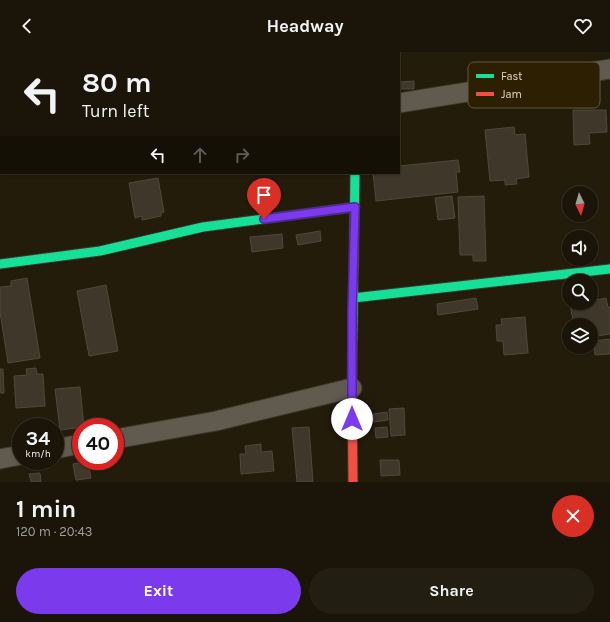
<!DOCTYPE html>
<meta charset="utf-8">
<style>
body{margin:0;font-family:Karla,sans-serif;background:#231e12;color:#f1f3f6;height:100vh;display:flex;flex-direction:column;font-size:15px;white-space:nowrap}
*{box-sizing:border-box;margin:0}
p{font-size:13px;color:#9f9f9c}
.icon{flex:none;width:22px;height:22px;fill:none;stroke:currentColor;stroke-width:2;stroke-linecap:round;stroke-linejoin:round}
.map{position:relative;height:430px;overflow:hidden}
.drawer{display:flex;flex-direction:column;background:#1a1508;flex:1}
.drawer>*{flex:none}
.hud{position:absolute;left:0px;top:0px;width:400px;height:122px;box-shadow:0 1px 3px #0004,0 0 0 1px #383429;background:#1a1508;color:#f1f3f6;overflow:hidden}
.needle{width:26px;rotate:175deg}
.tools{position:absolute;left:562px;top:134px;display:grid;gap:8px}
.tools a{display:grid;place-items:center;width:36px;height:36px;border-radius:50%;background:#1a1508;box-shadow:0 1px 3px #0004,0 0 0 1px #383429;font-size:20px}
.speed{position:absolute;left:12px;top:366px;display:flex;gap:8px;font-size:20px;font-weight:700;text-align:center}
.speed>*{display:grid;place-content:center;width:52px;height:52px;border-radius:50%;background:#1a1508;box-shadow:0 1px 3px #0004,0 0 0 1px #383429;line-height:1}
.speed small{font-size:10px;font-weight:400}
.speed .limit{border:6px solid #d22;background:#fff;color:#111}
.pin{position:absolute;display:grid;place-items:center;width:34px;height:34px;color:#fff;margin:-41px -17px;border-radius:50% 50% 50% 0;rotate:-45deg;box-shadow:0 0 4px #0007}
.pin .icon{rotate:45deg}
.me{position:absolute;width:44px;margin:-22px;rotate:0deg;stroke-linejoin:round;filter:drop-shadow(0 0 3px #0008)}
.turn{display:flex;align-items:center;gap:14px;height:84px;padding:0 16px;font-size:18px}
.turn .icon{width:52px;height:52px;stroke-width:2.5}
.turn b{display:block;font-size:28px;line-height:34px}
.lanes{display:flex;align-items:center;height:38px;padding:0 16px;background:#0003;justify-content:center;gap:20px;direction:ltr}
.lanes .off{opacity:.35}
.round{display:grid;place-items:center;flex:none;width:42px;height:42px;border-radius:21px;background:#231e12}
.summary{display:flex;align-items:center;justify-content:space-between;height:68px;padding:0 16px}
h1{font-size:24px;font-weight:700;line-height:30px}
.action{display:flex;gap:8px;margin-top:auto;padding:8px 16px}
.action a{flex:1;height:46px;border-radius:24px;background:#7c3aed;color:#fff;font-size:16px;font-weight:700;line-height:46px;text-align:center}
.action a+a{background:#231e12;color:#f1f3f6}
header{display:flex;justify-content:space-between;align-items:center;height:52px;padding:0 16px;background:#1a1508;font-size:18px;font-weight:700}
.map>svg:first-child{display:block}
.building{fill:#3e372a;stroke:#4f493b}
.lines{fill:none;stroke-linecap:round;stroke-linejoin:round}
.street-casing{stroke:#3c372b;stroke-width:21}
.fast-casing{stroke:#3c372b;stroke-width:11}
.jam-casing{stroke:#3c372b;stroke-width:11}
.street{stroke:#605a4f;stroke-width:19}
.fast{stroke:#16e098;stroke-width:9}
.jam{stroke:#f24e42;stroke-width:9}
.route-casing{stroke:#51269a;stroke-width:10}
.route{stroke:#7c3aed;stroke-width:7}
.key{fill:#2d1f01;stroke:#64583e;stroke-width:1}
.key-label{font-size:11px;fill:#e6ddcc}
</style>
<header><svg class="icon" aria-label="back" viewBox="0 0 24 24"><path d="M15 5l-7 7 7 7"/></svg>Headway<svg class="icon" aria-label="heart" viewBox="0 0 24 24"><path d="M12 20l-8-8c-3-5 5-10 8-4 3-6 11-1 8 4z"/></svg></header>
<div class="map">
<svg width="610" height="430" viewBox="0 0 610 430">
<rect width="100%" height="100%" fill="#231c0b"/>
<path class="building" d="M 414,29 L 414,37 L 399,37 L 399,30 Z
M 573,58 L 606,58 L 607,80 L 589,81 L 590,92 L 574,93 Z
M 1,65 L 1,105 L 0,100 Z
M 514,75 L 515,83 L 525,82 L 529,125 L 516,127 L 517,132 L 505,133 L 505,128 L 490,129 L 485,78 Z
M 458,108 L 460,120 L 456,120 L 458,140 L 376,149 L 373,121 L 399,121 L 399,114 Z
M 158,126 L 164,160 L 161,161 L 161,164 L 142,168 L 142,164 L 135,166 L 129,131 Z
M 452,144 L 455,166 L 438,168 L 435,146 Z
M 484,144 L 486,209 L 473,209 L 473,203 L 460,203 L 458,145 Z
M 320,179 L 321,189 L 298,193 L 296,183 Z
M 282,182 L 283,196 L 252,200 L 250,185 Z
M 27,226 L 40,306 L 8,311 L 0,260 L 0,235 L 11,234 L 11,229 Z
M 106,233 L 118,299 L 89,304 L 77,239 Z
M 476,246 L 478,257 L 438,263 L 437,252 Z
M 606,246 L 608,255 L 610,255 L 610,282 L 591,285 L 591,273 L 574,273 L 570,253 L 577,251 L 591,251 L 591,249 Z
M 525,265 L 528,301 L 504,303 L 503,289 L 497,289 L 496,273 L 502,273 L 501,267 Z
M 610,287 L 610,302 L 595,303 L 594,289 Z
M 36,316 L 37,322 L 43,322 L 45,354 L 16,356 L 14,324 L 27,323 L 26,317 Z
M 0,317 L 3,317 L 4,341 L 0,341 Z
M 80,335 L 84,375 L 60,378 L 55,337 Z
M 404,356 L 405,383 L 391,384 L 389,357 Z
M 387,360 L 388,368 L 374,370 L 373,362 Z
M 309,375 L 313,430 L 297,430 L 292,376 Z
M 387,375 L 388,385 L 376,386 L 375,376 Z
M 261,392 L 261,400 L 272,399 L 274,419 L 241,422 L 240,402 L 246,402 L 245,394 Z
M 380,408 L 399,408 L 400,423 L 381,424 Z
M 88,409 L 91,426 L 76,428 L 73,412 Z
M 40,421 L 41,430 L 31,430 L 29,422 Z"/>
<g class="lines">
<defs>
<path id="street" d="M 162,1 L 170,0
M 0,25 L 1,25
M 399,51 L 610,17
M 115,387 L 216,369 L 352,336
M 55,397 L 81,392
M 0,407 L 21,403"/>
<path id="fast" d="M 0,212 L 100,199 L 203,175 L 355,155
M 353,246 L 610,217
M 352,331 L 355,121"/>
<path id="jam" d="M 358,0 L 358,1
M 352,331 L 353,430"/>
</defs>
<use href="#street" class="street-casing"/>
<use href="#fast" class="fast-casing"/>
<use href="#jam" class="jam-casing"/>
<use href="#street" class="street"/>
<use href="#fast" class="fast"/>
<use href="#jam" class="jam"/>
</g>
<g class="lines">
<defs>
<path id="route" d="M 264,167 L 355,155 L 352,261 L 352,367"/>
</defs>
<use href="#route" class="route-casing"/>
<use href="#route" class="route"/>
</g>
<rect x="468" y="10" width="132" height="46" rx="6" class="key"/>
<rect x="476" y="22" width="18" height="4" fill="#16e098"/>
<rect x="476" y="40" width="18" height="4" fill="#f24e42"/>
<g class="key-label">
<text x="501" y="28">Fast</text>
<text x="501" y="46">Jam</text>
</g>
</svg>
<div class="tools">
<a><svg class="needle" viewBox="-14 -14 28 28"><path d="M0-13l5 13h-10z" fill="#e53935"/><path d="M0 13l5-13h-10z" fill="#9f9f9c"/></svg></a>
<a><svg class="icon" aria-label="sound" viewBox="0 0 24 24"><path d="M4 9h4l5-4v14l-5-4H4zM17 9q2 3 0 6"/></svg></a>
<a><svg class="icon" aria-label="search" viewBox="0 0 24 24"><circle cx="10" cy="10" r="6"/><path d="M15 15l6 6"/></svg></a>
<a><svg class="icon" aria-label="layers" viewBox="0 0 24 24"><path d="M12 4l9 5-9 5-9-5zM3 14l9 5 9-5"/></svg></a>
</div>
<div class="speed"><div>34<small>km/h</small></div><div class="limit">40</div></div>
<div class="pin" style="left:264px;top:167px;background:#d93025"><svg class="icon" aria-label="arrive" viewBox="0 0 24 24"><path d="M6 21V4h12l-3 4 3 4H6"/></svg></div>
<svg class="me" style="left:352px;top:367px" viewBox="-20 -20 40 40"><circle r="19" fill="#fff"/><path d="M0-13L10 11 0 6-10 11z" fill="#7c3aed"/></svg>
<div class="hud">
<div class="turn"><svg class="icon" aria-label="left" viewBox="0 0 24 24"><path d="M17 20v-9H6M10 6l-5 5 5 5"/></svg><div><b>80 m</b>Turn left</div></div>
<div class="lanes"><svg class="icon" aria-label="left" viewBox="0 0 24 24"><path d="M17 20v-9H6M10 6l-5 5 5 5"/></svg><svg class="icon off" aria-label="ahead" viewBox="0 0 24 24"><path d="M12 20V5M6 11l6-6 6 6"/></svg><svg class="icon off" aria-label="right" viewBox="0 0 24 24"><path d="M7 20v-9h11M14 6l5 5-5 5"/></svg></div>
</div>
</div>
<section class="drawer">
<div class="summary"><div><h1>1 min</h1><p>120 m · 20:43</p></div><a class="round" style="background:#d93025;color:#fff"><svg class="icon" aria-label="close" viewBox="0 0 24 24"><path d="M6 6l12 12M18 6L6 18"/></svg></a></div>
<div class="action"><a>Exit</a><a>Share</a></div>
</section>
